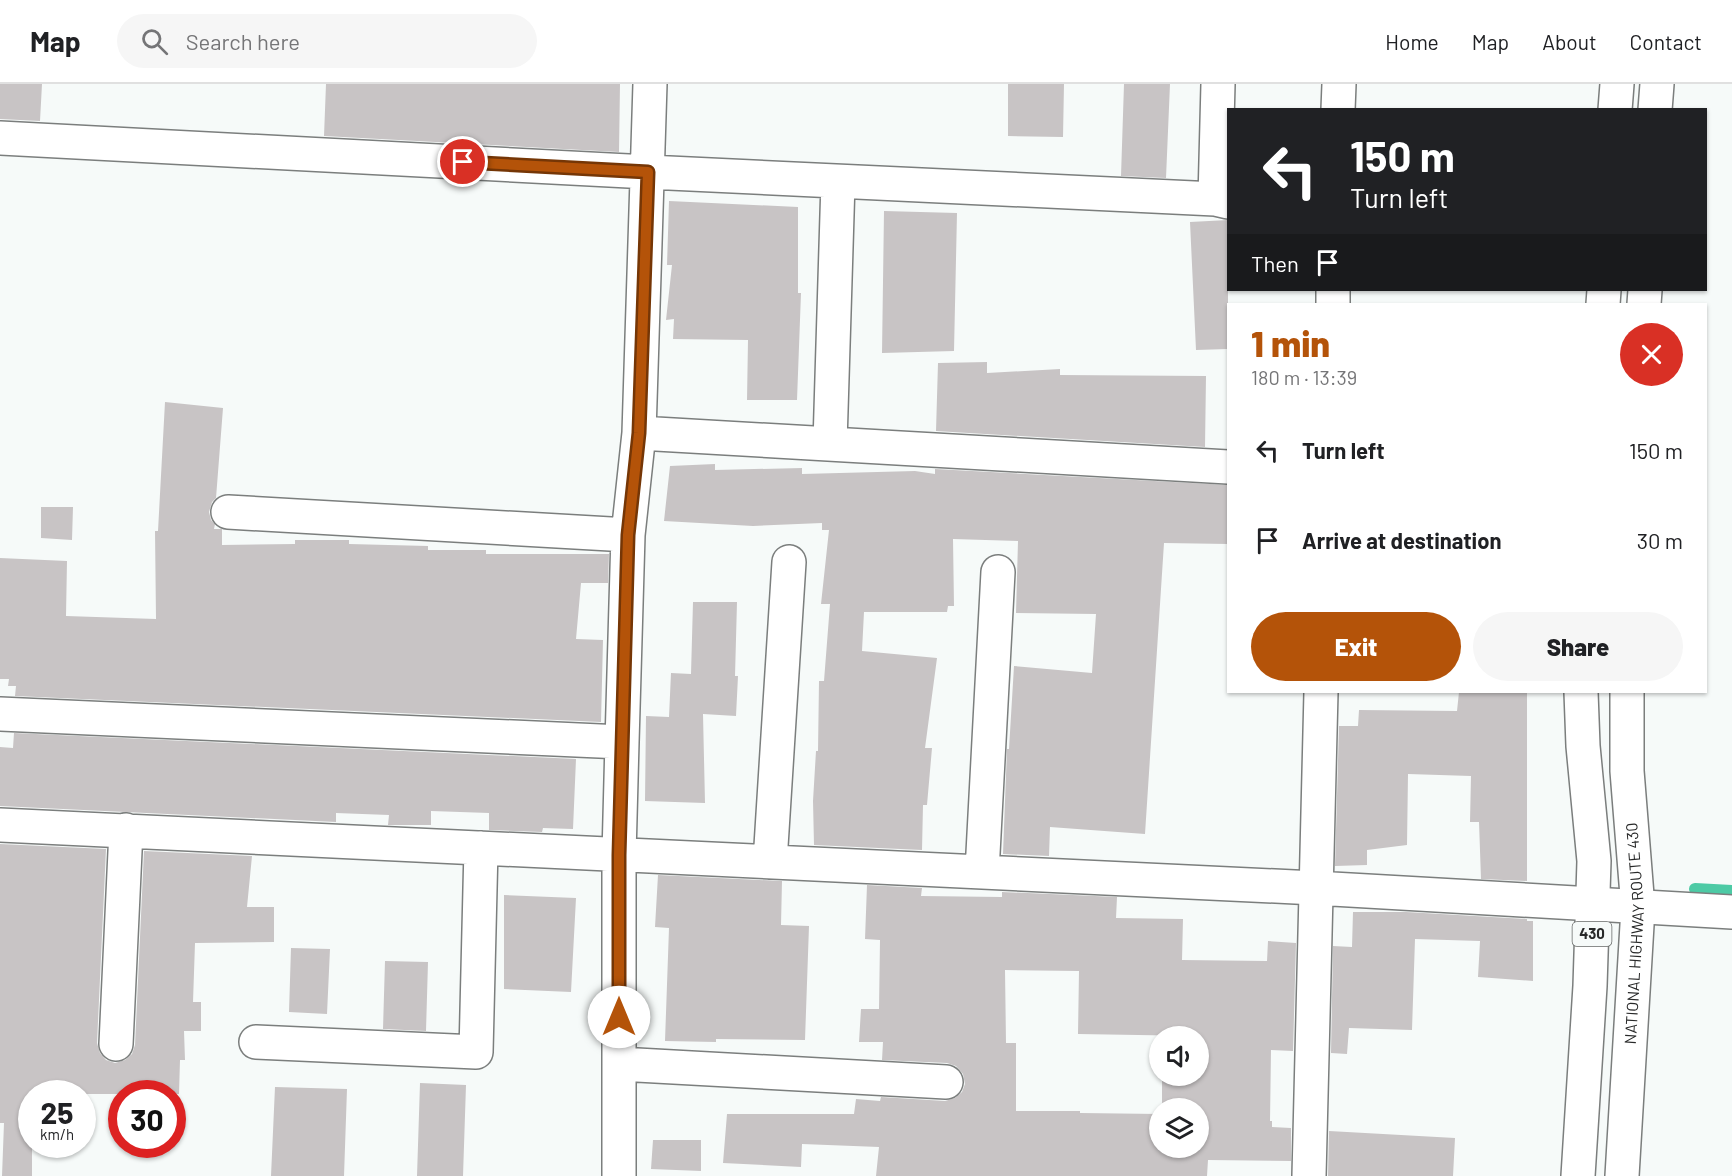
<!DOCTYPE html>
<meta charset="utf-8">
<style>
body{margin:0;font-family:Barlow,sans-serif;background:#f6f6f6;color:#202124;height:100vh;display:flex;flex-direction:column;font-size:22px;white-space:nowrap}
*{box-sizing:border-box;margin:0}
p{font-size:20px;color:#757577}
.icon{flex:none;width:33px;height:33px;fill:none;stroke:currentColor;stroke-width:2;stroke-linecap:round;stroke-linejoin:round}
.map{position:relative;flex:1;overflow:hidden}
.sheet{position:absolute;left:1227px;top:219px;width:480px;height:390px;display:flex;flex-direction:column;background:#fff;border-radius:0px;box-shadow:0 2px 4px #0004}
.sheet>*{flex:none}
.hud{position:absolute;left:1227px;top:24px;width:480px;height:183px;border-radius:0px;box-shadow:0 2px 4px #0004;background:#202124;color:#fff;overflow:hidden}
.tools{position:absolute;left:1149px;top:942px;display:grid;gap:12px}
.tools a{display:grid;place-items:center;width:60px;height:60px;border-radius:50%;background:#fff;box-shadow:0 2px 4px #0004;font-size:30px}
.speed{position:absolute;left:18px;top:996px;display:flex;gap:12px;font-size:30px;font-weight:700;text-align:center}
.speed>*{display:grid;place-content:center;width:78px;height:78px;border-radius:50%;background:#fff;box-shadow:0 2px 4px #0004;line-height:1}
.speed small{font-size:15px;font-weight:400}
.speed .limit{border:9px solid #d22;background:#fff;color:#111}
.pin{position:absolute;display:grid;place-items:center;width:51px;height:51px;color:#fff;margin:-26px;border:3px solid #fff;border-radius:50%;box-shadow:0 2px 6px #0007}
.me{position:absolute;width:66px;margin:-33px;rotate:0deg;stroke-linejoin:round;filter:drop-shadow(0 0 4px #0008)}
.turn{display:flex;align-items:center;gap:21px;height:126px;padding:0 24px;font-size:27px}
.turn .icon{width:78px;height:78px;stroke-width:2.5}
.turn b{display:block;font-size:42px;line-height:51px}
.then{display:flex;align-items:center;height:57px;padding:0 24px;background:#0003;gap:12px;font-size:22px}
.round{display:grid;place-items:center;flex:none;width:63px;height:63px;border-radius:32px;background:#f6f6f6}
.summary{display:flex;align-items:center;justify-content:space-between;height:102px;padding:0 24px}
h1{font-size:36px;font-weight:800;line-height:45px;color:#b45309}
.cta{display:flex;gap:12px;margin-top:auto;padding:12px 24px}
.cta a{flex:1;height:69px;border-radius:36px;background:#b45309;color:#fff;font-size:24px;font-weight:800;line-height:69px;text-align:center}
.cta a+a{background:#f6f6f6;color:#202124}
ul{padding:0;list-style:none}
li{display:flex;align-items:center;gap:18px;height:90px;padding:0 24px}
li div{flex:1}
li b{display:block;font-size:22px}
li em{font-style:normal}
header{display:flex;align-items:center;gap:36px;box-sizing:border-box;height:84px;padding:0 30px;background:#fff;border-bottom:2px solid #e0e0e0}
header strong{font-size:28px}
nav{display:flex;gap:33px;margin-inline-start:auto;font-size:21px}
.search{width:420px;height:54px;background:#f6f6f6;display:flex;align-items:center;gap:15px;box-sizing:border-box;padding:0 21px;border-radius:33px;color:#757577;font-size:22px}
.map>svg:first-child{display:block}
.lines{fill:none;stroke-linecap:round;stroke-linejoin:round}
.stream{stroke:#4dcaa5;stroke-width:12}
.building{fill:#c8c4c5;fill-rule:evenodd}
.minor-casing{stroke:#7b7e7d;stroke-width:36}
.highway-casing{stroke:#7b7e7d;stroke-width:36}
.minor{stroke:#fff;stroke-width:33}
.highway{stroke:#fff;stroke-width:33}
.route-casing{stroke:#753606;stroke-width:15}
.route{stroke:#b45309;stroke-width:10}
.labels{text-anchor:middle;stroke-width:5;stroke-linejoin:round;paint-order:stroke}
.shield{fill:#f6faf9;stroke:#666867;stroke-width:1.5}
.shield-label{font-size:15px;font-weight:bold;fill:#282929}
.street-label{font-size:16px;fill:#282929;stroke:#f6faf9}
</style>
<header>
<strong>Map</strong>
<div class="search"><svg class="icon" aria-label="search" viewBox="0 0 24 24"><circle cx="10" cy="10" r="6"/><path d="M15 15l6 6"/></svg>Search here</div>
<nav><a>Home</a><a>Map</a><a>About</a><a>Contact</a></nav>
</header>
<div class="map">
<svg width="1732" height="1092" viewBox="0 0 1732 1092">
<rect width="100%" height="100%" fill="#f6faf9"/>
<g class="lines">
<path class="stream" d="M 1695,805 L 1732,807"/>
</g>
<path class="building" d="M 0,0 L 42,0 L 40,37 L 0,35 Z
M 326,0 L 620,0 L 619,68 L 324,52 Z
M 1008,0 L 1064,0 L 1063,53 L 1008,52 Z
M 1124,0 L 1170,0 L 1166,94 L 1121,92 Z
M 669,117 L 798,123 L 798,209 L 801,209 L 797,316 L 747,316 L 748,256 L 673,255 L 674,235 L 666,236 L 672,181 L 667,181 Z
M 884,127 L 957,129 L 954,267 L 882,269 Z
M 1228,136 L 1228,265 L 1196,266 L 1190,138 Z
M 987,278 L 987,289 L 1060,285 L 1060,291 L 1206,292 L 1205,363 L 936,347 L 938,279 Z
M 165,318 L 223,324 L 216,414 L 212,418 L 209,428 L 211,436 L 215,440 L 214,445 L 222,445 L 222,461 L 295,460 L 295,456 L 349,456 L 349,460 L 428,462 L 428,466 L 486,466 L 486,470 L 609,470 L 608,499 L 581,499 L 576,555 L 603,556 L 601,638 L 15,612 L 16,602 L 8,602 L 9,595 L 0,595 L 0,474 L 67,477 L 66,532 L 156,535 L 155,447 L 158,447 Z
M 715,380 L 715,386 L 802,384 L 802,390 L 915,387 L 935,390 L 935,385 L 1228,401 L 1228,460 L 1164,459 L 1145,750 L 1050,743 L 1049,772 L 1003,770 L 1007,665 L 1009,665 L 1014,582 L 1092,589 L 1096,530 L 1016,529 L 1018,457 L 953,455 L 954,522 L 948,522 L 947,528 L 864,528 L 862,567 L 937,574 L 925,664 L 932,664 L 927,721 L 923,721 L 922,766 L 814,761 L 813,717 L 816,667 L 818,667 L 819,597 L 824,597 L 830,520 L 821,520 L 829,446 L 822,446 L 822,439 L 753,442 L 664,437 L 670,382 Z
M 41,423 L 73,423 L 72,456 L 41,454 Z
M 693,518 L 737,518 L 735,592 L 738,592 L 736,632 L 703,630 L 705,719 L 645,717 L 646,632 L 669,633 L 671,589 L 691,590 Z
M 1459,608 L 1527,608 L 1527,797 L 1481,795 L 1479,738 L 1470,738 L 1471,692 L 1408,690 L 1407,761 L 1367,766 L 1367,781 L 1335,782 L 1339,642 L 1358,642 L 1359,626 L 1457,627 Z
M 14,649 L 576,675 L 573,745 L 543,744 L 542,748 L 489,746 L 489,729 L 431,727 L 431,741 L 388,741 L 389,731 L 336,729 L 336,738 L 0,722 L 0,663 L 13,664 Z
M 0,760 L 106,765 L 97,959 L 100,969 L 106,976 L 115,979 L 125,976 L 132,970 L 135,961 L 144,767 L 252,772 L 247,823 L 274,823 L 274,858 L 195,859 L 193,918 L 201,918 L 201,947 L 184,947 L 185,976 L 180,976 L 179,1010 L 32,1010 L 32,1092 L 2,1092 L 4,1039 L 0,1039 Z
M 658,791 L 782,797 L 781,841 L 809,842 L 805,956 L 716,955 L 716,958 L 665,957 L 669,844 L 655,843 Z
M 867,801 L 922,804 L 921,812 L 1002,813 L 1002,808 L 1117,813 L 1116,834 L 1183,835 L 1182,876 L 1267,877 L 1268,857 L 1296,859 L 1293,967 L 1271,966 L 1270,1037 L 1272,1037 L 1272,1043 L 1291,1044 L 1291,1077 L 1208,1076 L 1207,1092 L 876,1092 L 879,1063 L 802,1060 L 801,1083 L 723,1079 L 727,1030 L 854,1030 L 856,1015 L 880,1017 L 881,1013 L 945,1017 L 955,1014 L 962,1008 L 965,1000 L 963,990 L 956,982 L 947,979 L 882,976 L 883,958 L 859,958 L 861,925 L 879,925 L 880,856 L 865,855 ZM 1005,886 L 1079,887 L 1078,950 L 1198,952 L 1198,992 L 1162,992 L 1162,1024 L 1198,1024 L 1198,1064 L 1160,1064 L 1160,1030 L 1080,1029 L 1080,1027 L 1016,1027 L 1016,959 L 1006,959 Z
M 504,811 L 576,814 L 571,908 L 504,905 Z
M 1353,828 L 1406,828 L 1527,835 L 1527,837 L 1533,837 L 1533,897 L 1478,893 L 1480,857 L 1415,855 L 1412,946 L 1349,944 L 1347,970 L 1331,969 L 1333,862 L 1352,863 Z
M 291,864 L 330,865 L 327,930 L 289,928 Z
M 385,877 L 428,878 L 426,947 L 383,945 Z
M 420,999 L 466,1001 L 463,1092 L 417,1092 Z
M 275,1003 L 347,1005 L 344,1092 L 271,1092 Z
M 1329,1047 L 1455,1054 L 1453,1092 L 1328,1092 Z
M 653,1056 L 701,1056 L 701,1087 L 651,1085 Z"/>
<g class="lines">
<defs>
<path id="minor" d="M 1338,26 L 1339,0
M 0,54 L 648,88 L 1215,115 L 1228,118
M 1215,115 L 1218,0
M 1333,220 L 1333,206
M 639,349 L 1228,383
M 830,359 L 838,98
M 228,428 L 628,451
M 0,630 L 622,658
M 0,741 L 1315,804 L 1732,828
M 770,778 L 789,478
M 982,788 L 998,488
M 256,958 L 476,968 L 481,764
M 116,960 L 126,746
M 619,980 L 946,998
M 619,1092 L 619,771 L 622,658 L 628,451 L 639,349 L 650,0
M 1309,1092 L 1321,608"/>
<g id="highway">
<path d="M 1615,26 L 1617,0"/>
<path d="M 1655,26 L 1657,0"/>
<path d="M 1603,220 L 1604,206"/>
<path d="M 1644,220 L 1645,206"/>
<path d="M 1578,1092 L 1590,902 L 1594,777 L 1583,662 L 1581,608"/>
<path id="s1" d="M 1622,1092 L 1638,824 L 1627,687 L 1627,608"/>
</g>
</defs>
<use href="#minor" class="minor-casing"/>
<use href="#highway" class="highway-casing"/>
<use href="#minor" class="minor"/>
<use href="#highway" class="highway"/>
</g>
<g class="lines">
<defs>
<path id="route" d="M 463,78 L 648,88 L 639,349 L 628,451 L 619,771 L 619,933"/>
</defs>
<use href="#route" class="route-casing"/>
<use href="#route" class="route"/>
</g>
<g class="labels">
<rect class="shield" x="1572.5" y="838" width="39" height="24" rx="4.5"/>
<g class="shield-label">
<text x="1592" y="855">430</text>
</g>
<g class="street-label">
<text dy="6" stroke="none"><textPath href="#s1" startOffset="243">NATIONAL HIGHWAY ROUTE 430</textPath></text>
</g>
</g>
</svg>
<div class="tools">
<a><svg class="icon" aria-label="sound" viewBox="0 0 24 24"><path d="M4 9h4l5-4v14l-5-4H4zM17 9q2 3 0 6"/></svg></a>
<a><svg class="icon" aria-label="layers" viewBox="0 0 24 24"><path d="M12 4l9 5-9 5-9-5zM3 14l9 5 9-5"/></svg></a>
</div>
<div class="speed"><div>25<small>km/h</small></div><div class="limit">30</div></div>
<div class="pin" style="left:463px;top:78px;background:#d93025"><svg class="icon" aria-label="arrive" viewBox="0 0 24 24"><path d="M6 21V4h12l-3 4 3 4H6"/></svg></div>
<svg class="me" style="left:619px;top:933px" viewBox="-20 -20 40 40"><circle r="19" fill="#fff"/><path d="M0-13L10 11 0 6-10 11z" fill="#b45309"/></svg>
<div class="hud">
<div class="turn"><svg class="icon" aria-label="left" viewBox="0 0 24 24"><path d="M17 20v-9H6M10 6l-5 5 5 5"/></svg><div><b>150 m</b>Turn left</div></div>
<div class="then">Then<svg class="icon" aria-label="arrive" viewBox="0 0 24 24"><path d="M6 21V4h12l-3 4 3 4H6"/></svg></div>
</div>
<section class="sheet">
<div class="summary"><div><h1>1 min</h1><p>180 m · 13:39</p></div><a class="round" style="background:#d93025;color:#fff"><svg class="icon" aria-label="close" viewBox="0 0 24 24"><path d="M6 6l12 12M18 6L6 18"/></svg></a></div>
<ul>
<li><svg class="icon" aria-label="left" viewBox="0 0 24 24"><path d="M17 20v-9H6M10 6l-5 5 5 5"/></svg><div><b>Turn left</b></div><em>150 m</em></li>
<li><svg class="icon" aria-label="arrive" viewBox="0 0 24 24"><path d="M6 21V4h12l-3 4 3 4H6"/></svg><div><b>Arrive at destination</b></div><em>30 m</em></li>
</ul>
<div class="cta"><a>Exit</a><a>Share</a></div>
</section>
</div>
